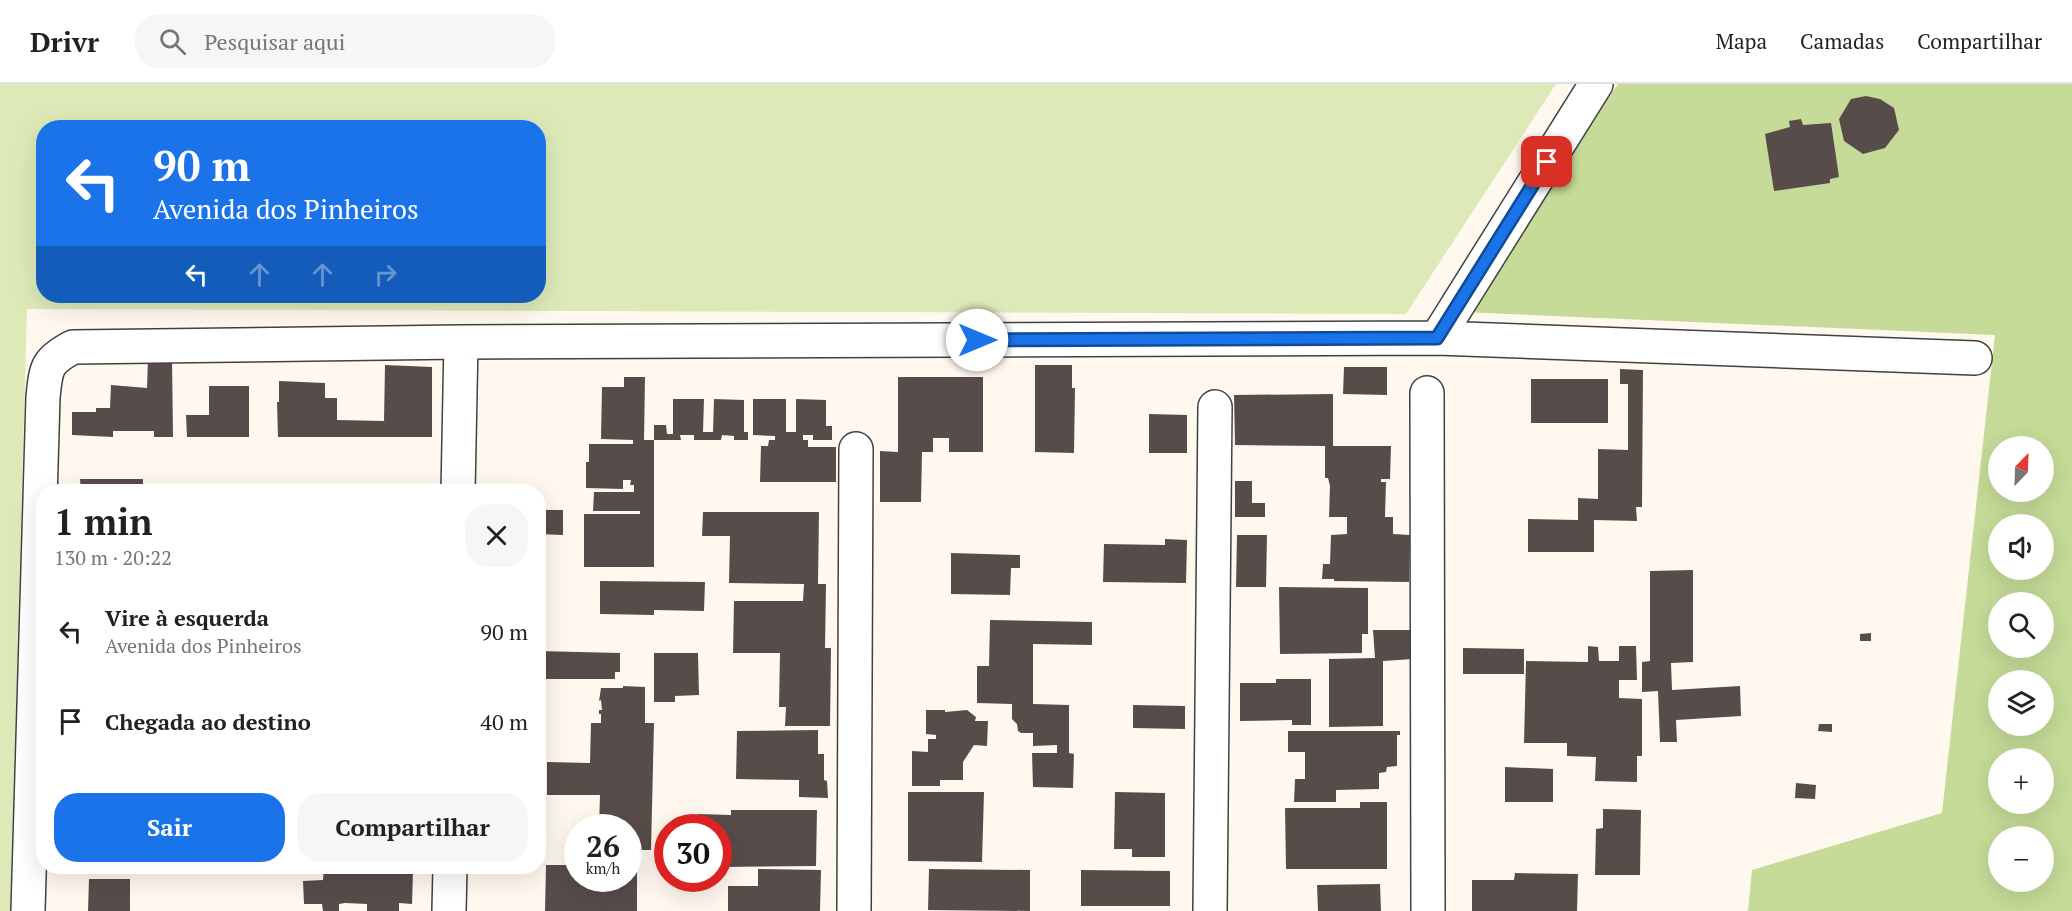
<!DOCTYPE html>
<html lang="pt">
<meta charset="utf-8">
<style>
body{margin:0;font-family:"PT Serif",serif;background:#f6f6f6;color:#222;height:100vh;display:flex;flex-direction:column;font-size:22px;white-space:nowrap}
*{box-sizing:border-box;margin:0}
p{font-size:20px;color:#767676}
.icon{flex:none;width:33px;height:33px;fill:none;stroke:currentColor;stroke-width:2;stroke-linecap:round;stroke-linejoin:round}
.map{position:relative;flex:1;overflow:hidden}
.side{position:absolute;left:36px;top:400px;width:510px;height:390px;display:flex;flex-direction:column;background:#fff;border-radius:24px;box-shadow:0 6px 24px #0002}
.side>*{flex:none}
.guide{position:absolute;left:36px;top:36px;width:510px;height:183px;border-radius:24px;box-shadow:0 6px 24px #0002;background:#1a73e8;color:#fff;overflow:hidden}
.needle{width:39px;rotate:23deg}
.tools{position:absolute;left:1988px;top:352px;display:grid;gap:12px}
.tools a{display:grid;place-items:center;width:66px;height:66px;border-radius:50%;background:#fff;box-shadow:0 6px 24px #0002;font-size:30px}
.speed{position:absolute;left:564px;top:730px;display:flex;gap:12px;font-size:30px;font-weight:700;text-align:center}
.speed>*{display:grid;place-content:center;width:78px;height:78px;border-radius:50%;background:#fff;box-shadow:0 6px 24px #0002;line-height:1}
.speed small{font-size:15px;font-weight:400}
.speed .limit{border:9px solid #d22;background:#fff;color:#111}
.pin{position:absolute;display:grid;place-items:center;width:51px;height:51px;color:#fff;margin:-26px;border-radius:12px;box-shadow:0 3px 9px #0006}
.me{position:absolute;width:66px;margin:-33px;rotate:90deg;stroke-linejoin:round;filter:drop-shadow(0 0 4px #0008)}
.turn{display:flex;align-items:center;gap:21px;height:126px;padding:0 18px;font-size:27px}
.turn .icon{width:78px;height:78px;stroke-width:2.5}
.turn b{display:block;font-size:42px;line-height:51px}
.lanes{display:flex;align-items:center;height:57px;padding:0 18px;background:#0003;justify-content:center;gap:30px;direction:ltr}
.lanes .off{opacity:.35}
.round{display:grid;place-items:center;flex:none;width:63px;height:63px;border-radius:24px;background:#f6f6f6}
.summary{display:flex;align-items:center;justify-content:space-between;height:102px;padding:0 18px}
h1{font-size:36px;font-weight:600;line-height:45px}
.cta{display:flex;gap:12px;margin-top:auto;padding:12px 18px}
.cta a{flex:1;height:69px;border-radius:24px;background:#1a73e8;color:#fff;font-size:24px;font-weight:600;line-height:69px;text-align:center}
.cta a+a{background:#f6f6f6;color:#222}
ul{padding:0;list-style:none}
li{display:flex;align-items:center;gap:18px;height:90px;padding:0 18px}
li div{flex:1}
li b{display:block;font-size:22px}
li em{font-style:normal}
header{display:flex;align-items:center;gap:36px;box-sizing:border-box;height:84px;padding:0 30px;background:#fff;border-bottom:2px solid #e0e0e0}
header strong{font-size:28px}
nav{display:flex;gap:33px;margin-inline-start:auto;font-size:21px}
.search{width:420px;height:54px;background:#f6f6f6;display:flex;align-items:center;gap:15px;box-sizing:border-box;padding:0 21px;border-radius:24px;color:#767676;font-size:22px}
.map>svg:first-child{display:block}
.green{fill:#ddeab8;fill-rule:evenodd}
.forest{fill:#c5db97;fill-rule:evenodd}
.building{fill:#574c4a}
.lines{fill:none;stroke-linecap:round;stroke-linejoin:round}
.street-casing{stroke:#414141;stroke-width:36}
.street{stroke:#fff;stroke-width:33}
.route-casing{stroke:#114b97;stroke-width:15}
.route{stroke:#1a73e8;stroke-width:10}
</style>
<header>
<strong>Drivr</strong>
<div class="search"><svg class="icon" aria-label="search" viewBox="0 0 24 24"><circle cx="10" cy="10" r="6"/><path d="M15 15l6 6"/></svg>Pesquisar aqui</div>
<nav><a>Mapa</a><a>Camadas</a><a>Compartilhar</a></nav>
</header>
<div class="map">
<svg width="2072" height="827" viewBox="0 0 2072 827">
<rect width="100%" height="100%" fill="#fff8ef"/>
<path class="green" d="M 0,0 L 1556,0 L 1406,230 L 27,225 L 10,827 L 0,827 ZM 44,44 L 538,44 L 538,212 L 44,212 Z"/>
<path class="forest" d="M 1618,0 L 2072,0 L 2072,827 L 1748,827 L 1752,786 L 1942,729 L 1995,251 L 1463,228 ZM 1998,363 L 2043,363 L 2043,408 L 1998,408 ZM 1998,441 L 2043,441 L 2043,486 L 1998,486 ZM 1998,519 L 2043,519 L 2043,564 L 1998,564 ZM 1998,597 L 2043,597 L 2043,642 L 1998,642 ZM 1998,675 L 2043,675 L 2043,720 L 1998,720 ZM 1998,753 L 2043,753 L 2043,798 L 1998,798 Z"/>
<path class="building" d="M 1866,12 L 1880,15 L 1894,24 L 1899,46 L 1885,64 L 1863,70 L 1844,57 L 1839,35 L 1851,15 Z
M 1801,35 L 1803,41 L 1831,39 L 1839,93 L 1830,95 L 1830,99 L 1774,107 L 1765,50 L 1790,43 L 1789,37 Z
M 172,274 L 173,353 L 154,353 L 154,347 L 113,347 L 113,353 L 72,351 L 72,328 L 96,328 L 96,324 L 110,324 L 111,301 L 147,304 L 148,276 Z
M 385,281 L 432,283 L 432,353 L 278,353 L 277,318 L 279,318 L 279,297 L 325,299 L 325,314 L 337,314 L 337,336 L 384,337 Z
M 1035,281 L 1072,281 L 1072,304 L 1075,304 L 1074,369 L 1035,368 Z
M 1344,283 L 1387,283 L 1387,311 L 1343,310 Z
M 1620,285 L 1643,286 L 1642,423 L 1636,423 L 1637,437 L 1594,436 L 1594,468 L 1528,468 L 1528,435 L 1578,436 L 1578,414 L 1598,415 L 1598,365 L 1628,366 L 1628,300 L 1620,300 Z
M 624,293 L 645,293 L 644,356 L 654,356 L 654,483 L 584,483 L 584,430 L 640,430 L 640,427 L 593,427 L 594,408 L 634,408 L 634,401 L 630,401 L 631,396 L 623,396 L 623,405 L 586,404 L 586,378 L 589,378 L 589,360 L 633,360 L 633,356 L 601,355 L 602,303 L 624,303 Z
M 898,293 L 983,293 L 983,368 L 949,368 L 949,354 L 933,354 L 933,368 L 922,368 L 921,418 L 880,418 L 880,367 L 898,368 Z
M 1531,295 L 1608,295 L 1608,339 L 1531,339 Z
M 209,302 L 249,302 L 249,353 L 187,353 L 186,331 L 209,331 Z
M 1333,310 L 1333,362 L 1391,362 L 1390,395 L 1381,395 L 1381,398 L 1386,398 L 1385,433 L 1393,433 L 1393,450 L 1410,451 L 1409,498 L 1334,497 L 1334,495 L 1322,495 L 1323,480 L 1330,480 L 1331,451 L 1347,450 L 1347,433 L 1329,433 L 1330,402 L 1328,394 L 1325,394 L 1325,362 L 1235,361 L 1234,311 Z
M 673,315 L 704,315 L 703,348 L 713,348 L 714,315 L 744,316 L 744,348 L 748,348 L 748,356 L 734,356 L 734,352 L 722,351 L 721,356 L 694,356 L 694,351 L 680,351 L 681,356 L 654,356 L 654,341 L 666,341 L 667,350 L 673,350 Z
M 753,315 L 786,315 L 786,348 L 796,348 L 796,315 L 826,316 L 826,342 L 832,342 L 832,356 L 813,356 L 813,351 L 803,351 L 803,356 L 808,356 L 808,363 L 836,363 L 836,398 L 760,398 L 761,362 L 768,362 L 769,356 L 775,356 L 775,352 L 753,351 Z
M 1149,330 L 1187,331 L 1187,369 L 1149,369 Z
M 80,395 L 143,395 L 143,403 L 164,403 L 164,408 L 81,408 Z
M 1235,397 L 1252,397 L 1252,419 L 1265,419 L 1265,433 L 1235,433 Z
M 538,426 L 563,426 L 563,451 L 538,450 Z
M 703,428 L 819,428 L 818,500 L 826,500 L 825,564 L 831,564 L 830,642 L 785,642 L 786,623 L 779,623 L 780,569 L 733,569 L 734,517 L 803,517 L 804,500 L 729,499 L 730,452 L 702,452 Z
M 1237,451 L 1267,451 L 1266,503 L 1236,503 Z
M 1165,455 L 1187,456 L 1186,499 L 1103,498 L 1104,460 L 1165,461 Z
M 951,469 L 1020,471 L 1020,484 L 1011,484 L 1010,511 L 951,510 Z
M 1693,486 L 1693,578 L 1671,579 L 1672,606 L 1740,602 L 1741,632 L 1676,636 L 1677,658 L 1660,658 L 1658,607 L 1642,608 L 1642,578 L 1650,577 L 1650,487 Z
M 600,497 L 705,498 L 704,527 L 654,526 L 654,531 L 600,530 Z
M 1279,503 L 1368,504 L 1368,550 L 1362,550 L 1362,569 L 1280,570 Z
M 990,536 L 1092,538 L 1092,561 L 1033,560 L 1033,620 L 1069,621 L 1069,669 L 1074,670 L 1073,704 L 1033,703 L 1032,669 L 1057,669 L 1057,661 L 1033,662 L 1033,649 L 1021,649 L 1018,647 L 1017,640 L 1012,635 L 1012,620 L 977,619 L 977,582 L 989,582 Z
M 1373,546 L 1413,546 L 1413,575 L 1383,577 L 1383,642 L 1329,643 L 1329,575 L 1375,574 Z
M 1871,549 L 1871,557 L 1860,557 L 1860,550 Z
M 1588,562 L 1598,563 L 1599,577 L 1619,577 L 1619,562 L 1636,562 L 1637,596 L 1619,596 L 1619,614 L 1642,615 L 1642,672 L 1637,672 L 1637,698 L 1595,697 L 1596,673 L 1567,672 L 1567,659 L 1524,659 L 1526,577 L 1588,578 Z
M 1463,564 L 1524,565 L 1524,590 L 1463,590 Z
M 538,567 L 620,569 L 620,588 L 615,588 L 615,595 L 538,595 Z
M 654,569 L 698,569 L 699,611 L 675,612 L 675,618 L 654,618 Z
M 1276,595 L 1311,595 L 1311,641 L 1292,641 L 1292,636 L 1240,637 L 1240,599 L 1276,599 Z
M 623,602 L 645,603 L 645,639 L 654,639 L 651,766 L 628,766 L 628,744 L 599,744 L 600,711 L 547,711 L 547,678 L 590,679 L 591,639 L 601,639 L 601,630 L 599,630 L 599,626 L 602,626 L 601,616 L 599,617 L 601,604 L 623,604 Z
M 1133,621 L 1185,622 L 1185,645 L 1133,644 Z
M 926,626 L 945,626 L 945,628 L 967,626 L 976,633 L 975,637 L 988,637 L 987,662 L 974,661 L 963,678 L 963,696 L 940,696 L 940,702 L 912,702 L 912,667 L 928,668 L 928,655 L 936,655 L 936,651 L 926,650 Z
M 1819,640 L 1832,640 L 1832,648 L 1818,647 Z
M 818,646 L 818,670 L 824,670 L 824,696 L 827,697 L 828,714 L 799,713 L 799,696 L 736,695 L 737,647 Z
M 1288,647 L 1400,647 L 1400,651 L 1397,651 L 1397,682 L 1387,683 L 1386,688 L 1379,689 L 1379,705 L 1336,706 L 1336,718 L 1294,718 L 1295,695 L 1305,695 L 1305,668 L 1288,668 Z
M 1505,683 L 1553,685 L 1553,718 L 1505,718 Z
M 1796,699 L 1816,701 L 1815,715 L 1795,714 Z
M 908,708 L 984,708 L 982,778 L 908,777 Z
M 1115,708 L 1165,709 L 1165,773 L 1132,773 L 1132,765 L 1114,765 Z
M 1360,718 L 1387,718 L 1387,785 L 1286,785 L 1285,724 L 1360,724 Z
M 1603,725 L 1641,726 L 1640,791 L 1595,791 L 1596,745 L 1603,744 Z
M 731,726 L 817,726 L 816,782 L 718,783 L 718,744 L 697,744 L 698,730 L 731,731 Z
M 546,781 L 578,781 L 578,795 L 628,795 L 628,782 L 637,782 L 637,827 L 545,827 Z
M 324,783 L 413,787 L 412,820 L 399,819 L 399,827 L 367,827 L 367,820 L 345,819 L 339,820 L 339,827 L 323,827 L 322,820 L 304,820 L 303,797 L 323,796 Z
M 758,785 L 821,786 L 820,827 L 728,827 L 728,802 L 758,802 Z
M 929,785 L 1030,786 L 1030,827 L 928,826 Z
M 1081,786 L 1170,787 L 1170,822 L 1081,822 Z
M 1515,789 L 1578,790 L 1577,827 L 1472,827 L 1472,796 L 1514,796 Z
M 89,795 L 130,795 L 130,827 L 88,827 Z
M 1380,800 L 1381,827 L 1318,827 L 1317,801 Z"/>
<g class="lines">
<defs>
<path id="street" d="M 1437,254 L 1596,0
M 1427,309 L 1428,827
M 458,408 L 461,258
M 28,827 L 43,313 C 46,284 46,277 73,263 L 461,258 L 1437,254 L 1975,274
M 449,827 L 450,783
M 854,827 L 856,365
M 1210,827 L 1215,323"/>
</defs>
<use href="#street" class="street-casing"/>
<use href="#street" class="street"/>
</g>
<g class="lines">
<defs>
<path id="route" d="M 977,256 L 1437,254 L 1547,78"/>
</defs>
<use href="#route" class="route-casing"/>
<use href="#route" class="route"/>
</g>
</svg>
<div class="tools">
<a><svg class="needle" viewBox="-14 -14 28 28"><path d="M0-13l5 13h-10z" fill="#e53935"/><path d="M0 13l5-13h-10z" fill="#767676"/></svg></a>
<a><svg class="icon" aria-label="sound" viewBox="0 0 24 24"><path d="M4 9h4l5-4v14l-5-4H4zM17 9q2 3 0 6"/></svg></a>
<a><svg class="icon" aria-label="search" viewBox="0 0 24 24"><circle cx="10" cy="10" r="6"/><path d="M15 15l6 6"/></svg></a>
<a><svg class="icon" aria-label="layers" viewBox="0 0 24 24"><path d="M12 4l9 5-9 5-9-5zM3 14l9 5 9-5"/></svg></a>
<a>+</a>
<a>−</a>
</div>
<div class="speed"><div>26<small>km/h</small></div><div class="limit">30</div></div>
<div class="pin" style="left:1547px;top:78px;background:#d93025"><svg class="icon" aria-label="arrive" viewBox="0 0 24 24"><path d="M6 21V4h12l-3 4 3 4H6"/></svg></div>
<svg class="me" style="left:977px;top:256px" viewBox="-20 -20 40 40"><circle r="19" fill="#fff"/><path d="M0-13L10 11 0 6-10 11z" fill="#1a73e8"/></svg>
<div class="guide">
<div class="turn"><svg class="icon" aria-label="left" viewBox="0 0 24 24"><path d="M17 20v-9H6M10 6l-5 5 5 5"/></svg><div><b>90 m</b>Avenida dos Pinheiros</div></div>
<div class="lanes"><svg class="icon" aria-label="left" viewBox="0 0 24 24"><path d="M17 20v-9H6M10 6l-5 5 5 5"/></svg><svg class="icon off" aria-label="ahead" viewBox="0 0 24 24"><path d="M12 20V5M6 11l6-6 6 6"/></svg><svg class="icon off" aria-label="ahead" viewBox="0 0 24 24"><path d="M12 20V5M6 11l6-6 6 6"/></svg><svg class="icon off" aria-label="right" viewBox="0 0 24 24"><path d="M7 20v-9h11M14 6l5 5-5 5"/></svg></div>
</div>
<section class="side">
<div class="summary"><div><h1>1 min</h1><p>130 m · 20:22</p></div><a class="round"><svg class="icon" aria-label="close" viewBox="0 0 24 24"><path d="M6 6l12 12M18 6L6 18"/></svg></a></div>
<ul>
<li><svg class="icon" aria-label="left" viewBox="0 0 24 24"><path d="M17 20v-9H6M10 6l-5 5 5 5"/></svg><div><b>Vire à esquerda</b><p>Avenida dos Pinheiros</p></div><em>90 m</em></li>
<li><svg class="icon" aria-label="arrive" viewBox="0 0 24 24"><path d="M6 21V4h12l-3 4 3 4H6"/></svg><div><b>Chegada ao destino</b></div><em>40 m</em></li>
</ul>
<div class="cta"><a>Sair</a><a>Compartilhar</a></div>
</section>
</div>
